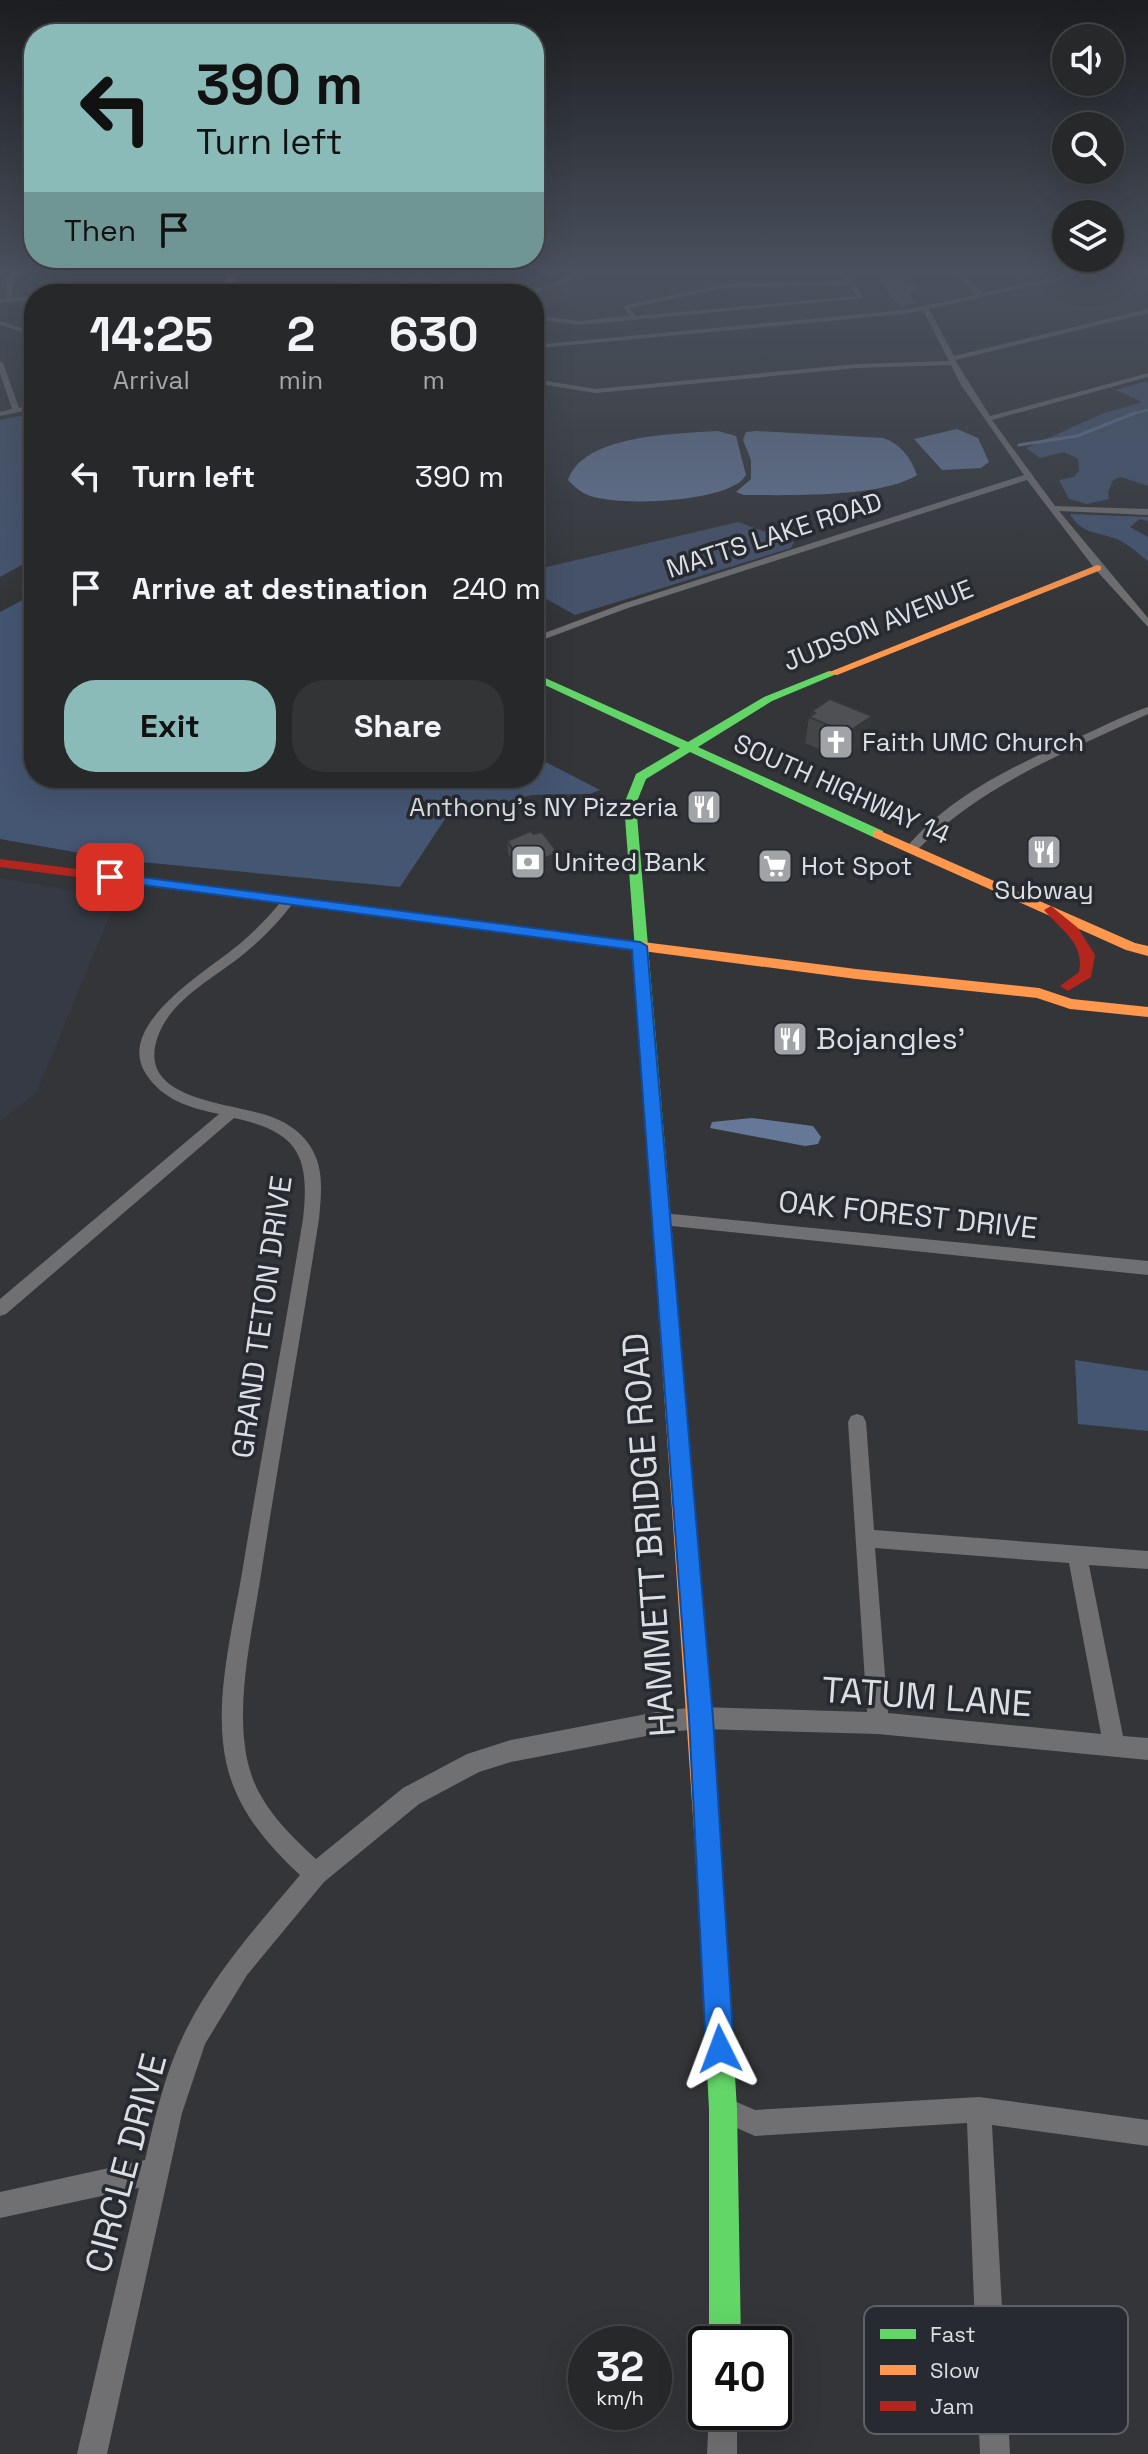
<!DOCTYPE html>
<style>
body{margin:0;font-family:"Space Grotesk",sans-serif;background:#323436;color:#f1f3f6;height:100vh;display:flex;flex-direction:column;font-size:30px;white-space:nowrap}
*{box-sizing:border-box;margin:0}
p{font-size:26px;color:#a4a6a8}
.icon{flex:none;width:44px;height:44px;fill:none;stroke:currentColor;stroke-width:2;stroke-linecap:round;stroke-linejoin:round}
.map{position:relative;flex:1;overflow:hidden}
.side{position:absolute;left:24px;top:284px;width:520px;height:504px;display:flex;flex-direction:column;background:#26282a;border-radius:32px;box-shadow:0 8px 32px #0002,0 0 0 2px #424447}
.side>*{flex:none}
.guide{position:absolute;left:24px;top:24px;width:520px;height:244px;border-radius:32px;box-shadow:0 8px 32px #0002,0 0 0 2px #424447;background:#8bbbb9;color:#111;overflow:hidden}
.tools{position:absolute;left:1052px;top:24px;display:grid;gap:16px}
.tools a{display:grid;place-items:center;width:72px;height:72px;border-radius:50%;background:#26282a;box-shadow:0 8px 32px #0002,0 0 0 2px #424447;font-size:40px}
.speed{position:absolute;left:568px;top:2326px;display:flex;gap:16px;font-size:40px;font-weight:700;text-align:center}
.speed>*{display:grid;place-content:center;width:104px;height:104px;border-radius:50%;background:#26282a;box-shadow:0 8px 32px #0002,0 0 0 2px #424447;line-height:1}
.speed small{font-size:20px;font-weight:400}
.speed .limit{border:4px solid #111;border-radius:12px;background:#fff;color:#111}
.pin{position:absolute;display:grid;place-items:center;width:68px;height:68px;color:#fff;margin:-34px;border-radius:16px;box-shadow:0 4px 12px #0006}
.me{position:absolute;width:88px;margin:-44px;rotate:357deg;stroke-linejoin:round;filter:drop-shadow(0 0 6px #0008)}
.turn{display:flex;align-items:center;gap:28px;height:168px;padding:0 40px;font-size:36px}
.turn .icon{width:104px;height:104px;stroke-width:2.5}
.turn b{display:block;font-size:56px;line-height:68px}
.then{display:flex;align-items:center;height:76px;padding:0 40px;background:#0003;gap:16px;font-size:30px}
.eta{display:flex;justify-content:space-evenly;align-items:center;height:136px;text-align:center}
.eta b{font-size:48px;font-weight:800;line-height:56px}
.button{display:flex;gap:16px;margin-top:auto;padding:16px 40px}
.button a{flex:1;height:92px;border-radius:32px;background:#8bbbb9;color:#111;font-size:32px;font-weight:800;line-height:92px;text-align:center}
.button a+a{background:#323436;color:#f1f3f6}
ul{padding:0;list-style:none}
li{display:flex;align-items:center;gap:24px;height:112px;padding:0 40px}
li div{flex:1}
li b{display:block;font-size:30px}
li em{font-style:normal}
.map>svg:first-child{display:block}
.built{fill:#353a44}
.green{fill:#45526a}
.forest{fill:#455672}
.water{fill:#667898}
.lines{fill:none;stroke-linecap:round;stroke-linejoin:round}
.stream-far1{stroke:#667898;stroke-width:2}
.stream{stroke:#667898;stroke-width:3}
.street{fill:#707072;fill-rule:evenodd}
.fast{fill:#63d668;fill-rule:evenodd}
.slow{fill:#ff974d;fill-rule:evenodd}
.jam{fill:#b3261e;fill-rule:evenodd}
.wall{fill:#434547}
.shaded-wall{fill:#37383a}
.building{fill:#4e5053;stroke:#37383a;stroke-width:2}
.route{fill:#1a73e8;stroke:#114b97;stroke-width:2}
.labels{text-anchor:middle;stroke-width:7;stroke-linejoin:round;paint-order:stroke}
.far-street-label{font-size:26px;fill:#dcdfe2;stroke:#272a30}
.far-poi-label{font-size:26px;fill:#dcdfe2;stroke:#272a30;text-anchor:start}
.poi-label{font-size:30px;fill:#dcdfe2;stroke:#272a30;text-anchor:start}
.street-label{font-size:30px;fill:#dcdfe2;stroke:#272a30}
.near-street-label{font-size:36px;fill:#dcdfe2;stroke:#272a30}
.key{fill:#272a30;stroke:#5d6065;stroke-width:2}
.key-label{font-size:22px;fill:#dcdfe2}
</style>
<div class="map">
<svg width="1148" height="2454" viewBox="0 0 1148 2454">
<rect width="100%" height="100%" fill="#333538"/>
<path class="built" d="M 0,878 L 117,898 L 36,1093 L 0,1121 Z"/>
<path class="green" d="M 738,522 L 794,542 L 791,548 L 575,615 L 534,592 L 534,570 Z"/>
<path class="forest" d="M 875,272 L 894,272 L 918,286 L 910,295 L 916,304 L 902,307 L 891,297 Z
M 1145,381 L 1148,383 L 1148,486 L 1121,477 L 1113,480 L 1108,492 L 1109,499 L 1087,504 L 1069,499 L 1059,480 L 1074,477 L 1079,471 L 1078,459 L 1064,452 L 1040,458 L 1026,448 L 1104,413 L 1142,402 L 1116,390 Z
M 34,413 L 34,477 L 28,479 L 23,513 L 34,518 L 34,558 L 0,577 L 0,420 Z
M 1070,514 L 1148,517 L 1148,521 L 1140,519 L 1130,527 L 1148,537 L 1148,561 C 1139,554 1130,546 1121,541 C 1101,531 1082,536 1070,514 Z
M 34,594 L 34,778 L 534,778 L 534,756 L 600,790 L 590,794 L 532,795 L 445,819 L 400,887 L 120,860 L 0,839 L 0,612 Z
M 1075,1360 L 1148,1371 L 1148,1431 L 1078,1424 Z"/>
<path class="water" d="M 957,429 L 978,438 L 989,462 L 981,468 L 942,470 L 914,439 Z
M 718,431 L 736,436 L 746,475 C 731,503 616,507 588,495 C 580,492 574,486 568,480 C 584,434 676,434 718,431 Z
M 756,431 L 883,438 C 901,444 911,458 917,475 C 881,498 788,495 744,495 L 736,492 L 751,479 L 751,460 L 743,440 L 746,432 Z
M 752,1118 L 813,1126 L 821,1137 L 818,1144 L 805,1146 L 710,1128 L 712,1122 Z"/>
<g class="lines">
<path class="stream-far1" d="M 1128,415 L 1148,410"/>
<path class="stream" d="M 1019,445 L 1077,436 L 1135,413"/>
<path class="street" d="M 9,272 L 15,272 L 11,298 L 34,296 L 34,300 L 0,303 L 0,299 L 5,299 Z
M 352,272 L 419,279 L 515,272 L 419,283 L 369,276 L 369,278 L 338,285 L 338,283 L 366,275 Z
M 581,272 L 590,272 L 534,294 L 529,293 Z
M 841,272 L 847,272 L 863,298 L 579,325 L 534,319 L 534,315 L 579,321 L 629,316 L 623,306 L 723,284 L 847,281 ZM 850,285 L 857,296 L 636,316 L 629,308 L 723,288 Z
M 954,272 L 961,272 L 982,293 L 1079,272 L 1092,272 L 929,309 L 954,356 L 1148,309 L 1148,313 L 955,360 L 990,416 L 1148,373 L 1148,377 L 992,420 L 1055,506 L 1148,509 L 1148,515 L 1059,511 L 1148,618 L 1148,627 L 1095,569 L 1027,480 L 628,608 L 534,643 L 534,637 L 622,604 L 1024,475 L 961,385 L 951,365 L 857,368 L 596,393 L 534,383 L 534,379 L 596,389 L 857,364 L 949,361 L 923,310 L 904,314 L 539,348 L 545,358 L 534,369 L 534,363 L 539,358 L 534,345 L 904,310 L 976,295 Z
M 232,282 L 230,285 L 85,294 L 88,292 Z
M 0,321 L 34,332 L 34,336 L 0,325 Z
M 0,361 L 3,363 L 19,408 L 34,405 L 34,409 L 0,416 L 0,412 L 12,409 L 0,373 Z
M 1148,707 L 1148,714 C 1064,753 983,784 916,851 L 912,852 L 906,848 C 952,793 1022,762 1086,734 C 1106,725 1127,714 1148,707 Z
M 289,896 L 295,900 C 281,920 264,937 245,953 C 216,977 172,998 158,1036 C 133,1105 241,1101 279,1120 C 294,1127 307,1138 314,1153 C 324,1173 321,1197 319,1219 C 301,1335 280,1451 262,1568 C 253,1629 233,1707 249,1767 C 259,1805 288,1833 316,1859 L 403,1788 L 467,1754 L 511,1740 L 667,1710 L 701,1707 L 867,1712 L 848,1422 L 851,1416 L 857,1414 L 863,1416 L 866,1422 L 874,1530 L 1148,1551 L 1148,1569 L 1089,1565 L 1123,1736 L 1148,1738 L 1148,1760 L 878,1734 L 701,1729 L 667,1732 L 511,1762 L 479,1772 L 419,1804 L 324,1882 L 247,1975 L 205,2044 L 182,2113 L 107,2454 L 77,2454 L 139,2188 L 0,2218 L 0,2192 L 145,2160 C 155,2117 166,2069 186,2030 C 215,1972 259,1924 300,1875 C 267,1844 238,1811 227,1766 C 212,1705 233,1628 243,1567 C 262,1451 284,1335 303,1219 C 310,1156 299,1132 234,1118 L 6,1314 L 0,1316 L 0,1299 L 219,1114 C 190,1108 163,1100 146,1074 C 113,1024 211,969 242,942 C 258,928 272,913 285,897 ZM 875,1548 L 1069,1563 L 1101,1734 L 888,1713 Z
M 662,1213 L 1148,1261 L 1148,1275 L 662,1225 L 656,1223 L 654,1219 L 656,1215 Z
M 723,2096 L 755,2110 L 979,2097 L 1148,2120 L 1148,2146 L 992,2125 L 1010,2454 L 980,2454 L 967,2123 L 755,2136 L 714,2118 L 710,2109 L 714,2100 Z
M 709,2412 L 737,2412 L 737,2454 L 707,2454 Z"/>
<path class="fast" d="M 829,671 L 839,673 L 772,701 L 698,747 L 883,831 L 883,837 L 873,837 L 690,752 L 646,779 L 636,804 L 666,1158 L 663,1163 L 651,1163 L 624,804 L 636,774 L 680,748 L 534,680 L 534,673 L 688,742 L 764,697 Z
M 708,1833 L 717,1837 L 721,1846 L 737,2109 L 741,2344 L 709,2344 L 709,2109 L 695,1846 L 699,1837 Z"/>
<path class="slow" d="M 228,272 L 234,272 L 232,294 L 226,294 Z
M 1097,565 L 1101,566 L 1101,570 L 837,675 L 827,673 Z
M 878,830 L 1135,943 L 1148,946 L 1148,956 L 1126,950 L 873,837 L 873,831 Z
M 398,911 L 856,969 L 1039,988 L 1072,999 L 1148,1007 L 1148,1017 L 1070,1009 L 1037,998 L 856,979 L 393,918 L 393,912 Z
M 657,1152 L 666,1158 L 721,1846 L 717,1855 L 708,1859 L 699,1855 L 695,1846 L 648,1158 Z"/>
<path class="jam" d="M 0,859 L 398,911 L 405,915 L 398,919 L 0,867 Z
M 1051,906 L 1078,928 L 1095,955 L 1091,977 L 1068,991 L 1060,986 L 1079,972 C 1085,943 1060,929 1044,910 Z"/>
</g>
<path class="wall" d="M 812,711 L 867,741 L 842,759 L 805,743 L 809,717 L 811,716 Z
M 507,841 L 558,853 L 558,867 L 532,876 L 523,876 L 508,854 Z"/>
<path class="shaded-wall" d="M 872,716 L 867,741 L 842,759 L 847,733 Z
M 558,853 L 558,867 L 532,876 L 532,863 Z"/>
<path class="building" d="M 830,699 L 872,716 L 847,733 L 809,717 L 815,713 L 812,711 Z
M 531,831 L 533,834 L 542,832 L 558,853 L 532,863 L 522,862 L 507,841 Z"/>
<linearGradient id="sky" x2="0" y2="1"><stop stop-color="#1c1d1f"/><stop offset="0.44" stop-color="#4a515e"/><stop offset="1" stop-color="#4a515e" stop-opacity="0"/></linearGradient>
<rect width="1148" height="616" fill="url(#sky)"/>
<path class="route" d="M 110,873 L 640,942 L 647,946 L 713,1718 L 734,2049 L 730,2059 L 720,2063 L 710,2059 L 706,2049 L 689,1718 L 632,950 L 105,880 L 103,877 Z"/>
<defs>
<symbol id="church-square" viewBox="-11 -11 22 22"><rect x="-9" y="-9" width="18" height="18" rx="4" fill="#a1a4a6" stroke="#272a30"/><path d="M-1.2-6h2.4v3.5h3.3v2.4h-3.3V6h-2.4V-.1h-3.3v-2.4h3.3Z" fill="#fff"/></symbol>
<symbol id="restaurant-square" viewBox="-11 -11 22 22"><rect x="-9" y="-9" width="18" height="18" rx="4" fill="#a1a4a6" stroke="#272a30"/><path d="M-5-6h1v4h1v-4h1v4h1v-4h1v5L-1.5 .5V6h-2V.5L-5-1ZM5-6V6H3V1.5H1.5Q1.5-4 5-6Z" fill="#fff"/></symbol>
<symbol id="bank-square" viewBox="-11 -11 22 22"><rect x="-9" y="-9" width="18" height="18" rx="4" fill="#a1a4a6" stroke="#272a30"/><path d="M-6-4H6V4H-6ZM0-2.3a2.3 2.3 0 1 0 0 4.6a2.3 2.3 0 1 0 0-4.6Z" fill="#fff"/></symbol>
<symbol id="supermarket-square" viewBox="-11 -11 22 22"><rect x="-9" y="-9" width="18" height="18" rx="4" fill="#a1a4a6" stroke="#272a30"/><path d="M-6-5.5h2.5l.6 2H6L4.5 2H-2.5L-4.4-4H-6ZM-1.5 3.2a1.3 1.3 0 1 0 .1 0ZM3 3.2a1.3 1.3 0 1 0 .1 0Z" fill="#fff"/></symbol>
</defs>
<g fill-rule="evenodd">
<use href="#church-square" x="816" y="722" width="40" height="40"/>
<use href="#restaurant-square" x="684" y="787" width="40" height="40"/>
<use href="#restaurant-square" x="1024" y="832" width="40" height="40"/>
<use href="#bank-square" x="508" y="842" width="40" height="40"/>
<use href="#supermarket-square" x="755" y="846" width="40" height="40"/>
<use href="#restaurant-square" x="770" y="1019" width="40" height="40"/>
</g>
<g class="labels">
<g class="far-street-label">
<text transform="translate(774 535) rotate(-18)" y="9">MATTS LAKE ROAD</text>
<text transform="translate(878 625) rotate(-22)" y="9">JUDSON AVENUE</text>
<text transform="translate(842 789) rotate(24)" y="9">SOUTH HIGHWAY 14</text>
</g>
<g class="far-poi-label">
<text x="862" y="751">Faith UMC Church</text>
<text x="678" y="816" text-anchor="end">Anthony's NY Pizzeria</text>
<text x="554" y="871">United Bank</text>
<text x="801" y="875">Hot Spot</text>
<text x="1044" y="899" text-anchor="middle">Subway</text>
</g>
<g class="poi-label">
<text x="816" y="1049">Bojangles'</text>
</g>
<g class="street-label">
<text transform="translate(908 1215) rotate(6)" y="10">OAK FOREST DRIVE</text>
<text transform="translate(262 1317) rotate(-82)" y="10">GRAND TETON DRIVE</text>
</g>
<g class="near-street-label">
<text transform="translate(648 1535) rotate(-94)" y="13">HAMMETT BRIDGE ROAD</text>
<text transform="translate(927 1696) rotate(4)" y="13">TATUM LANE</text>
<text transform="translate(125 2163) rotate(-75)" y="13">CIRCLE DRIVE</text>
</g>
</g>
<rect x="864" y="2306" width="264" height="128" rx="12" class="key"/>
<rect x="880" y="2329" width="36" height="10" fill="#63d668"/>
<rect x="880" y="2365" width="36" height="10" fill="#ff974d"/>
<rect x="880" y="2401" width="36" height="10" fill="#b3261e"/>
<g class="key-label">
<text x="930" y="2342">Fast</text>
<text x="930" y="2378">Slow</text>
<text x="930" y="2414">Jam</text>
</g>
</svg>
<div class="tools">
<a><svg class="icon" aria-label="sound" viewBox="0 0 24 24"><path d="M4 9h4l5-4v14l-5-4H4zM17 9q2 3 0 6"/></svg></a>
<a><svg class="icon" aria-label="search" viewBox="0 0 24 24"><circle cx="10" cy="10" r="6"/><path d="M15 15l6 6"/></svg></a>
<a><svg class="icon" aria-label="layers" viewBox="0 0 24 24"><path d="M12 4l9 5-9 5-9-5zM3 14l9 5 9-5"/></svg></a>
</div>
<div class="speed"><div>32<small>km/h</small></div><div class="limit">40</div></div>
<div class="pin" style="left:110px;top:877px;background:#d93025"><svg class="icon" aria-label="arrive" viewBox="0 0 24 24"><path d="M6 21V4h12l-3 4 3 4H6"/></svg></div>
<svg class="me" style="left:720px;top:2049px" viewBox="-20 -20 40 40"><path d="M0-17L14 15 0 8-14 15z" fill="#1a73e8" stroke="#fff" stroke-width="4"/></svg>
<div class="guide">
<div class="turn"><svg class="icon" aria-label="left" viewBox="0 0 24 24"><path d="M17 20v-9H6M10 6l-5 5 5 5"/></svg><div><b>390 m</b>Turn left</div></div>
<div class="then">Then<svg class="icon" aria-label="arrive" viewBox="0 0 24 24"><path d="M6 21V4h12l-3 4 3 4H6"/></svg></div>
</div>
<section class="side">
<div class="eta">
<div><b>14:25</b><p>Arrival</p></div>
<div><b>2</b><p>min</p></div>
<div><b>630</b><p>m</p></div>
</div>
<ul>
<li><svg class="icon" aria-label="left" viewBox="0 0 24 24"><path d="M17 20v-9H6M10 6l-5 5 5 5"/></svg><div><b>Turn left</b></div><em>390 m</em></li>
<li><svg class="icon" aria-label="arrive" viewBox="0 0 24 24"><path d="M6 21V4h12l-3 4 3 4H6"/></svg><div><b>Arrive at destination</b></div><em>240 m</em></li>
</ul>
<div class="button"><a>Exit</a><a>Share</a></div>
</section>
</div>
